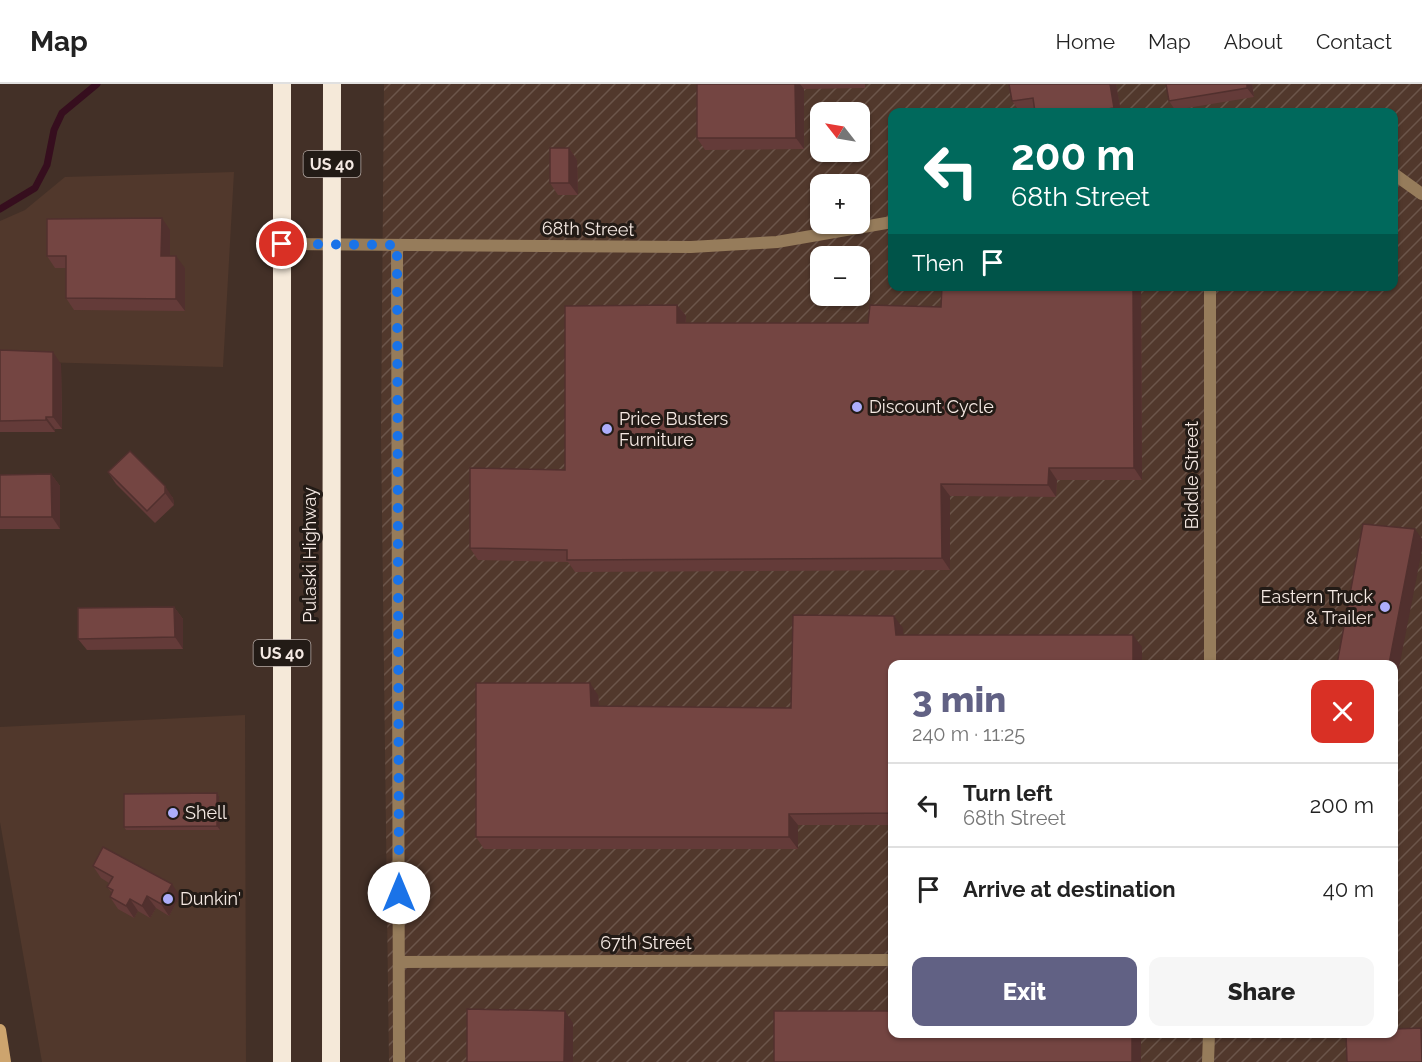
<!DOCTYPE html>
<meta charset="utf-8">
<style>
body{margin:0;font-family:Raleway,sans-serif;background:#f6f6f6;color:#222;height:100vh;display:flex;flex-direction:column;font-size:22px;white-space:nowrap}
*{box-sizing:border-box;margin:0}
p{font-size:20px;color:#767676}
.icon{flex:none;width:33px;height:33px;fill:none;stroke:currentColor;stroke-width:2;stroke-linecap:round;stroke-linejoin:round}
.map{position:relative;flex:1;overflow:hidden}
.panel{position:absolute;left:888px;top:576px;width:510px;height:378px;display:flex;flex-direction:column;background:#fff;border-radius:12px;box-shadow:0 2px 4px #0004}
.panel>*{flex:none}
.guide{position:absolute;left:888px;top:24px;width:510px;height:183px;border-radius:12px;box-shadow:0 2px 4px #0004;background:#00695c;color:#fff;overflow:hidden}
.needle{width:39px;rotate:301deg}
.buttons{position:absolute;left:810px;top:18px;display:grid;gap:12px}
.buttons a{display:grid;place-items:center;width:60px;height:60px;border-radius:12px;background:#fff;box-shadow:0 2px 4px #0004;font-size:30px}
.pin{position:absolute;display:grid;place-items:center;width:51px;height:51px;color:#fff;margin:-26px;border:3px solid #fff;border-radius:50%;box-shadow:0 2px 6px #0007}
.me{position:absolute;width:66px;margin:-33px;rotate:0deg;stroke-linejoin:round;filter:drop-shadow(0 0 4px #0008)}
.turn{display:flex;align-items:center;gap:21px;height:126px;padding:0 24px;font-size:27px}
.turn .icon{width:78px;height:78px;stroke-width:2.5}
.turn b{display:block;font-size:42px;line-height:51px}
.then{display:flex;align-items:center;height:57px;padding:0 24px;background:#0003;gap:12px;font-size:22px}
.round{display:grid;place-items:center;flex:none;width:63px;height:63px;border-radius:12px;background:#f6f6f6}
.summary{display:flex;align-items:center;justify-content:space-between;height:102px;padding:0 24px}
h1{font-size:36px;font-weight:800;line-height:45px;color:#616184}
.action{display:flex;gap:12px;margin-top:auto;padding:12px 24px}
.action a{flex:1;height:69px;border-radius:12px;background:#616184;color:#fff;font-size:24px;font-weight:800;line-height:69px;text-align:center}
.action a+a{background:#f6f6f6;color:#222}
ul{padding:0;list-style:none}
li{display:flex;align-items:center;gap:18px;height:84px;padding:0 24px;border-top:2px solid #e0e0e0}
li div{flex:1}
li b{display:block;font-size:22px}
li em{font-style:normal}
header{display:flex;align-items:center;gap:36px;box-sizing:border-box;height:84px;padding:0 30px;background:#fff;border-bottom:2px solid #e0e0e0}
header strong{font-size:28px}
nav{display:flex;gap:33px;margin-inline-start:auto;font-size:21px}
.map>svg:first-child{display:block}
.built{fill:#51382c}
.industrial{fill:url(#industrial-furrows);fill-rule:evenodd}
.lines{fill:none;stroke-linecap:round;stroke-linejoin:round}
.stream{stroke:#360e1e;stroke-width:7}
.street{stroke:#967c5b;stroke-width:12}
.secondary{stroke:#cda46e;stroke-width:12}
.highway{stroke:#f5e9d9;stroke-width:18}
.wall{fill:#643b39}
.shaded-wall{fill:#51302e}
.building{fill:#744542;stroke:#51302e;stroke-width:1.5}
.route{stroke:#1a73e8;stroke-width:10;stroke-dasharray:0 18}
.poi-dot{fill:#adaefb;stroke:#231b16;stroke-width:2}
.labels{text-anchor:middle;stroke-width:6;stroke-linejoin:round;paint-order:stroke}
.shield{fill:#231b16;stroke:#b6aba6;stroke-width:1.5}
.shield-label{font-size:16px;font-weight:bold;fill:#f5e9e3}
.street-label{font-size:18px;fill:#f5e9e3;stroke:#231b16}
.poi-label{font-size:18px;fill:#f5e9e3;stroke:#231b16;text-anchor:start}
</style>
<header>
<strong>Map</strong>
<nav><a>Home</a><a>Map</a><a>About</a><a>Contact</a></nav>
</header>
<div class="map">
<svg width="1422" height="978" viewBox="0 0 1422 978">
<defs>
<pattern id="industrial-furrows" width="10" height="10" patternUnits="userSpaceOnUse" patternTransform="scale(1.5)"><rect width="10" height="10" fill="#51382c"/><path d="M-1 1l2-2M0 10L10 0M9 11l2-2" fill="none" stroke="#6b554a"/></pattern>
</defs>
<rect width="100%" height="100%" fill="#433027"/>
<path class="built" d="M 234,88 L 223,283 L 0,277 L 0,137 L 25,126 L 65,93 Z
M 245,631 L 246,978 L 42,978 L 0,738 L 0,643 Z"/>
<path class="industrial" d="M 384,0 L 1422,0 L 1422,978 L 389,978 L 381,350 ZM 820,28 L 860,28 L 860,68 L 820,68 ZM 892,28 L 1394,28 L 1394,202 L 892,202 ZM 820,100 L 860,100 L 860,140 L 820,140 ZM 820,172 L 860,172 L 860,212 L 820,212 ZM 892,580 L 1394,580 L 1394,950 L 892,950 Z"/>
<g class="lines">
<path class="stream" d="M 0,125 L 35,104 L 47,81 L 54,46 L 62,29 L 97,0"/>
<path class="street" d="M 1394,90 L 1422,110
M 282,160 L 691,163 L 777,158 L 892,138
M 397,161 L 399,978
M 1210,580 L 1210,202
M 399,878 L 892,876
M 1208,978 L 1209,950"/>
<path class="secondary" d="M 0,946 L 5,978"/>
<path class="highway" d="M 282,0 L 282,978
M 331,978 L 332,0"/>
</g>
<path class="wall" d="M 697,0 L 865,0 L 865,4 L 804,5 L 804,65 L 705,66 L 697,54 Z
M 1116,0 L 1121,28 L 1035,28 L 1035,26 L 1020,28 L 1012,17 Z
M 1252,0 L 1254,13 L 1175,26 L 1169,17 Z
M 569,64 L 577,76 L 578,111 L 558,111 L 550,99 Z
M 170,146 L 170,172 L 185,184 L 185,227 L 74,226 L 66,214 L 66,184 L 55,184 L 47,172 Z
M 1141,202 L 1142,396 L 1057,396 L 1056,413 L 950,412 L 950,486 L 575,488 L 568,478 L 478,476 L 470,464 L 565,386 L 677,221 L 686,232 L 686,239 L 868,239 Z
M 0,266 L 61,280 L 62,345 L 55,345 L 55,348 L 0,348 Z
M 130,367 L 173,414 L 174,421 L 155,439 L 116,400 L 108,388 Z
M 51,390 L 60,402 L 60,445 L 0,445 L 0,391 Z
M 174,523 L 183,535 L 183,565 L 87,566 L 78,555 Z
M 903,544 L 903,551 L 1142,563 L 892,580 L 892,741 L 798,741 L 798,765 L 484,765 L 476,753 L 598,611 L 599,622 L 791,624 Z
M 217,709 L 219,712 L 220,746 L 126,746 L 124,743 Z
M 93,782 L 180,812 L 169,832 L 156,824 L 150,834 L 138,827 L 134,834 L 118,825 L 110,813 L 112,809 L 107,803 L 109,799 L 101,794 Z"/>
<path class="shaded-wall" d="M 795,0 L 800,0 L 804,5 L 804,65 L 796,54 Z
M 1110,0 L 1116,0 L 1121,28 L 1117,28 L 1114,24 Z
M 1247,0 L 1252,0 L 1254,13 L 1247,4 Z
M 569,64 L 577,76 L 578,111 L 569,99 Z
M 162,134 L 170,146 L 170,184 L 161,172 Z
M 176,172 L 185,184 L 185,227 L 176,215 Z
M 1133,202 L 1141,202 L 1142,396 L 1134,384 Z
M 677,221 L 686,232 L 685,250 L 677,239 Z
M 53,268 L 61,280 L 62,345 L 53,333 Z
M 46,333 L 55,345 L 55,348 L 46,336 Z
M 1049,384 L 1057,396 L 1056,413 L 1048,401 Z
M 51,390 L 60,402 L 60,445 L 52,433 Z
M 941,400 L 950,412 L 950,486 L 942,474 Z
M 165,402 L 173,414 L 174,421 L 165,409 Z
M 1415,445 L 1422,455 L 1422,466 L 1394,609 L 1394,580 L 1389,580 Z
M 174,523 L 183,535 L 183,565 L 175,553 Z
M 894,532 L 903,544 L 904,563 L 896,551 Z
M 1133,551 L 1142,563 L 1142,580 L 1133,580 Z
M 590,599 L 598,611 L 600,634 L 591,622 Z
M 217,709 L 219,712 L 220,746 L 217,742 Z
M 789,730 L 798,741 L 798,765 L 789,753 Z
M 172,800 L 180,812 L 169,832 L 161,820 Z
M 147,812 L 156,824 L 150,834 L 142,822 Z
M 130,815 L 138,827 L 134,834 L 126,822 Z
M 565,927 L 573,939 L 573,978 L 564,978 Z
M 1132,950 L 1141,950 L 1141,978 L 1132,978 Z"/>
<path class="building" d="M 697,0 L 795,0 L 796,54 L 697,54 Z
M 1009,0 L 1110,0 L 1114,24 L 1088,28 L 1035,28 L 1033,14 L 1012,17 Z
M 1166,0 L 1247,0 L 1247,4 L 1169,17 Z
M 550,64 L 569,64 L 569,99 L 550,99 Z
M 162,134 L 161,172 L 176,172 L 176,215 L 66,214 L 66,172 L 47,172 L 47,135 Z
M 942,202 L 1133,202 L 1134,384 L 1049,384 L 1048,401 L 941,400 L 942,474 L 567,476 L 567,466 L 470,464 L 470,384 L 565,386 L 565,222 L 677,221 L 677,239 L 868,239 L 870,221 L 941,223 Z
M 0,266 L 53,268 L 53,333 L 46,333 L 46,336 L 0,337 Z
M 130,367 L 165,402 L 165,409 L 147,427 L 108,388 Z
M 51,390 L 52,433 L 0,433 L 0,391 Z
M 1363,440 L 1415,445 L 1389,580 L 1337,580 Z
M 174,523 L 175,553 L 78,555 L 78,524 Z
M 793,531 L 894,532 L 896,551 L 1133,551 L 1133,580 L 892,580 L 892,729 L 789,730 L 789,753 L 476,753 L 476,599 L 590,599 L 591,622 L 791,624 Z
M 217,709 L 217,742 L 124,743 L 124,710 Z
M 103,763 L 172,800 L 161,820 L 147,812 L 142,822 L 130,815 L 126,822 L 110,813 L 113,806 L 107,803 L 113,793 L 93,782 Z
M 467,925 L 565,927 L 564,978 L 467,978 Z
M 774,927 L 892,927 L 892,950 L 1132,950 L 1132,978 L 774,978 Z
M 1421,944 L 1422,978 L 1347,978 L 1346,950 L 1394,950 L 1394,945 Z"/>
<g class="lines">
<path class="route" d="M 282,160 L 397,161 L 399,809"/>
</g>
<g class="poi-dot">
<circle cx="857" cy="323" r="6"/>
<circle cx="607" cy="345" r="6"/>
<circle cx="1385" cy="523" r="6"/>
<circle cx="173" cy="729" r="6"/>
<circle cx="168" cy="815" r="6"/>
</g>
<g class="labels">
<g class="shield">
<rect x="303.5" y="67" width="57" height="26" rx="4.5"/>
<rect x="253.5" y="556" width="57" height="26" rx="4.5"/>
</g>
<g class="shield-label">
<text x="332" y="86">US 40</text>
<text x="282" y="575">US 40</text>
</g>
<g class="street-label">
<text transform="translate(588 145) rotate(1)" y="6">68th Street</text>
<text transform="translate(1192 391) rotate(-90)" y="6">Biddle Street</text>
<text transform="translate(310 471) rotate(-90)" y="6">Pulaski Highway</text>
<text x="646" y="865">67th Street</text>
</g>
<g class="poi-label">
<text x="869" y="329">Discount Cycle</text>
<text x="619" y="341">Price Busters<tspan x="619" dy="21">Furniture</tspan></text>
<text x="1373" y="519" text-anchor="end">Eastern Truck<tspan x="1373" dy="21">&amp; Trailer</tspan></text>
<text x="185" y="735">Shell</text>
<text x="180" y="821">Dunkin'</text>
</g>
</g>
</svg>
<div class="buttons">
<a><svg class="needle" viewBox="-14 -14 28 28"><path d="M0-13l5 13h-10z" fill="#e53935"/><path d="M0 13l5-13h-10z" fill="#767676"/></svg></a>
<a>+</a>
<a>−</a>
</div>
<div class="pin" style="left:282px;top:160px;background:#d93025"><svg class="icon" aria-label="arrive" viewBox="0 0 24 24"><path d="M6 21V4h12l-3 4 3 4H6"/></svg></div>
<svg class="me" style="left:399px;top:809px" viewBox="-20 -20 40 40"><circle r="19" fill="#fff"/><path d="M0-13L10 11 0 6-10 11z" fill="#1a73e8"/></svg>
<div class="guide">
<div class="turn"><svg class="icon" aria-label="left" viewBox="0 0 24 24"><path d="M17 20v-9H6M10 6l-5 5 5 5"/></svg><div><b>200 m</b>68th Street</div></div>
<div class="then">Then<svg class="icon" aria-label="arrive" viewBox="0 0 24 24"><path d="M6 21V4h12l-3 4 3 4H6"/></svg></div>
</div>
<section class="panel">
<div class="summary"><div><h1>3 min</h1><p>240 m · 11:25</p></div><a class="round" style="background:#d93025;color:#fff"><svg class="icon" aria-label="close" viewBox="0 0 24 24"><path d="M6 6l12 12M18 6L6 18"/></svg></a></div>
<ul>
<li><svg class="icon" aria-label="left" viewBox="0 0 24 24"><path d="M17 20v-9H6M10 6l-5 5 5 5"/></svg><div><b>Turn left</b><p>68th Street</p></div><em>200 m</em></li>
<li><svg class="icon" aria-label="arrive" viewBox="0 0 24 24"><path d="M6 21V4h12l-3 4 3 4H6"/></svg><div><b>Arrive at destination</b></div><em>40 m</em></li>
</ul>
<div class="action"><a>Exit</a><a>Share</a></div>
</section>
</div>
